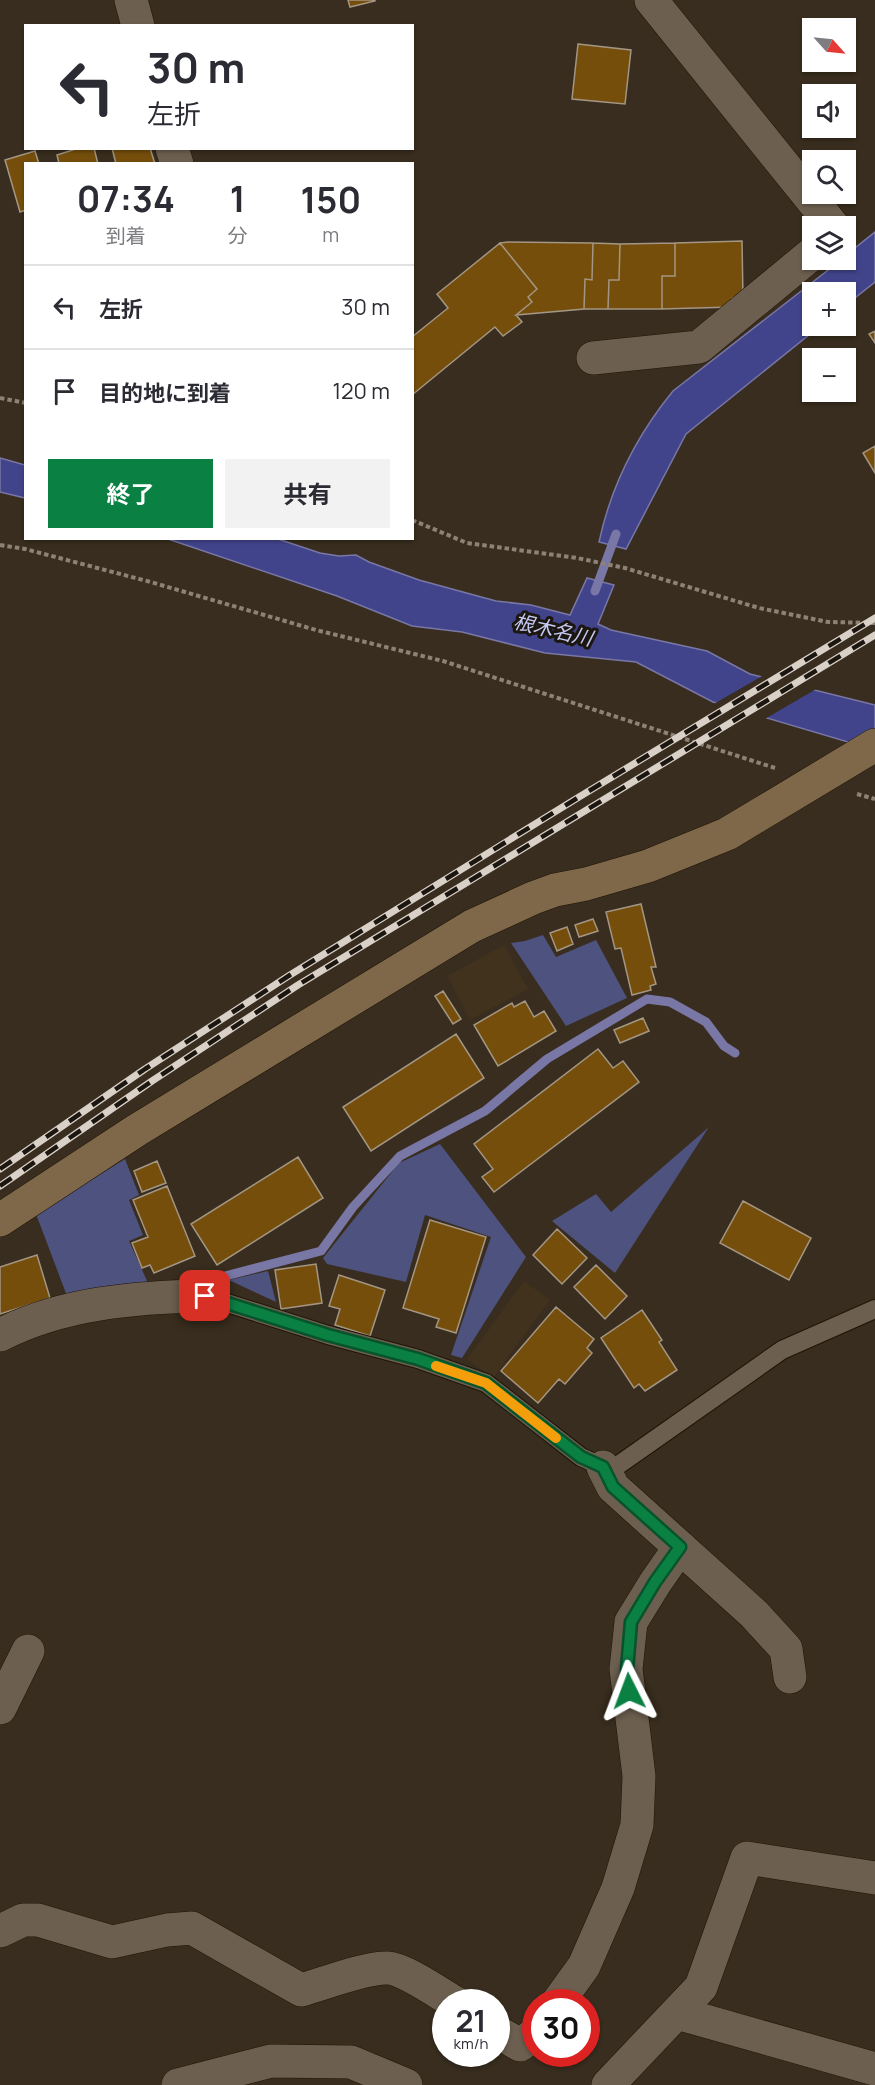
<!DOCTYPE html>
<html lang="ja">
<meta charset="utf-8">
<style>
body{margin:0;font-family:Manrope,"Noto Sans JP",sans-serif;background:#f2f2f3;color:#2b2b33;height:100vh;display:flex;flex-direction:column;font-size:22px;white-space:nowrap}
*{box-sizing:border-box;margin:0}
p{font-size:20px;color:#7c7c81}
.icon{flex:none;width:33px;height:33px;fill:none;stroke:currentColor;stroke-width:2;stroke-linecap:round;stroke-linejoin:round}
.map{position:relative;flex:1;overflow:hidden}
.details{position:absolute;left:24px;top:162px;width:390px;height:378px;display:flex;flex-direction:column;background:#fff;border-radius:0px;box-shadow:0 2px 4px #0004}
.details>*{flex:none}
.hud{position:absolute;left:24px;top:24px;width:390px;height:126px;border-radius:0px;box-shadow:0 2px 4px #0004;background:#fff;color:#2b2b33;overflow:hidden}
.needle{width:39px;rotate:117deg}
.controls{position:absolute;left:802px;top:18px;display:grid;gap:12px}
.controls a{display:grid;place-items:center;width:54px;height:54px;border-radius:0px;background:#fff;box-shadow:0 2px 4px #0004;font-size:30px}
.speed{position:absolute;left:432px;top:1989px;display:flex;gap:12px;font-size:30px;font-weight:700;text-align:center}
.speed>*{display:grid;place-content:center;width:78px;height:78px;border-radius:50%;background:#fff;box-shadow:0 2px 4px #0004;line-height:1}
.speed small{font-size:15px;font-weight:400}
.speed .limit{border:9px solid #d22;background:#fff;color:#111}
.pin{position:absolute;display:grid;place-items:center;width:51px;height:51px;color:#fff;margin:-26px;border-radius:12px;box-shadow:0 3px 9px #0006}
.me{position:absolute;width:66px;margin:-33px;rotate:357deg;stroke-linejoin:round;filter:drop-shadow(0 0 4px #0008)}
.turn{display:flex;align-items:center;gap:21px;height:126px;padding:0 24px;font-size:27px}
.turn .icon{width:78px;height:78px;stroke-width:2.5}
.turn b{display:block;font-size:42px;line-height:51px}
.eta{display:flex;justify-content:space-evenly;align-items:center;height:102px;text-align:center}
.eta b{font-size:36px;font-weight:700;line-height:42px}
.primary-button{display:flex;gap:12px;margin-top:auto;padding:12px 24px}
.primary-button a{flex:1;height:69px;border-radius:0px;background:#0b8043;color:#fff;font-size:24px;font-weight:700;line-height:69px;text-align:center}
.primary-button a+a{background:#f2f2f3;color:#2b2b33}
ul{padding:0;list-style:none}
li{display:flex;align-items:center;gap:18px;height:84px;padding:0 24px;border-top:2px solid #e1e1e2}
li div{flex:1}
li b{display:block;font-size:22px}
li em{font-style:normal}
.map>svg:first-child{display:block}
.built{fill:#41321d}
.green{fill:#4e527e}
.water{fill:#42448b;stroke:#7877a6;stroke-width:1.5}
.pier{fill:#382d1e}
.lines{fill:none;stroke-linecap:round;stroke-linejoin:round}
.stream{stroke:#7877a6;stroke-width:9}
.building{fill:#754e0b;stroke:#a49684;stroke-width:1.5}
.lane-casing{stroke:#1f1507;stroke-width:20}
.street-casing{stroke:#1f1507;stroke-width:34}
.secondary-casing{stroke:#1f1507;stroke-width:34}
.path{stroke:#8c8276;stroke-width:4;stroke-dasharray:4.5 3;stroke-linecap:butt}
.lane{stroke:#6c5f4f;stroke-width:18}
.street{stroke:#6c5f4f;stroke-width:33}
.secondary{stroke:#7f6849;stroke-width:33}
.rail-casing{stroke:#d9d0c7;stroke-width:7}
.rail{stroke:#1b160f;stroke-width:4.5;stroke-dasharray:14;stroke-linecap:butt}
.route-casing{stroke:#07532c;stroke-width:15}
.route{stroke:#0b8043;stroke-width:10}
.slow{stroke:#f59e0b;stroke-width:10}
.labels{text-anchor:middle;stroke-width:6;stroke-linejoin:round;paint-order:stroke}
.water-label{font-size:20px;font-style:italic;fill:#c4c9f2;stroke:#1b160f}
</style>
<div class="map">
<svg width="875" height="2085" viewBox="0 0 875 2085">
<rect width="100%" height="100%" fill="#382d1e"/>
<path class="built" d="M 504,945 L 528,989 L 470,1020 L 447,976 Z
M 524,1281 L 550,1300 L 493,1378 L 467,1359 Z"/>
<path class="green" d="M 543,935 L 556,957 L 596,940 L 627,998 L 566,1026 L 511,943 L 525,941 Z
M 709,1127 L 615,1273 L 552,1221 L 596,1194 L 611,1212 Z
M 440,1144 L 526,1257 L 462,1358 L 451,1355 L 491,1237 L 425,1215 L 406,1282 L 327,1264 L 323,1258 L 399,1163 Z
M 125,1159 L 139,1195 L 129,1200 L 143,1235 L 129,1241 L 148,1283 L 67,1296 L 36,1214 Z
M 268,1271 L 276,1302 L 229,1280 Z"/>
<path class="water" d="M 875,232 L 875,282 L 846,305 L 846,292 L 813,292 L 813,326 L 820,326 L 686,434 L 626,549 L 599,542 C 611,486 637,435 673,391 L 841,260 L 846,260 L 846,255 Z
M 0,458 L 25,465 L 25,498 L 0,492 Z
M 168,539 L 278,539 L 320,553 L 339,556 L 356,555 L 369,562 L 419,580 L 496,601 L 531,605 L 570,615 L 587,578 L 614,585 L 598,624 L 611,630 L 707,651 L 750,674 L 875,705 L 875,750 L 713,702 L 636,662 L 545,653 L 462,632 L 412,626 L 337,596 Z"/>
<path class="pier" d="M 764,675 L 818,688 L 763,720 L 712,705 Z"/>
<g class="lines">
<path class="stream" d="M 595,591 L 616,534
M 210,1280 L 321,1251 L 353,1207 L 400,1156 L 485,1111 L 547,1059 L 647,999 L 670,1002 L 706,1022 L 724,1046 L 735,1053"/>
</g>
<path class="building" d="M 348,0 L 375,0 L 375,1 L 350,7 Z
M 578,44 L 631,50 L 625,104 L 572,99 Z
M 79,148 L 94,148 L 98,164 L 59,164 L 57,155 Z
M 112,148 L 150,148 L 155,164 L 116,164 Z
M 35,151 L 39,164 L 26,164 L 26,210 L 20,212 L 5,160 Z
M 742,241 L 743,298 L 732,298 L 732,307 L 662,309 L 662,276 L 675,276 L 675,243 Z
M 508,242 L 593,243 L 592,280 L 585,279 L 584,309 L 516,315 L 532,302 L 528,297 L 537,289 L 500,243 Z
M 500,243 L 537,289 L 528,297 L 532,302 L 516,315 L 522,322 L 503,336 L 495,327 L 412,395 L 412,337 L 448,308 L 437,294 Z
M 593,243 L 620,244 L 619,280 L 609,280 L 608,309 L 584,309 L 585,279 L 592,280 Z
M 675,243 L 675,276 L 662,276 L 662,309 L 608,309 L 609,280 L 619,280 L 620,244 Z
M 875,331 L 875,343 L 869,334 Z
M 875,446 L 875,473 L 863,453 Z
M 641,904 L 656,967 L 651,967 L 656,984 L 650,986 L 651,990 L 632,995 L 621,948 L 615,949 L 606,912 Z
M 593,919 L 598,931 L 579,937 L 575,925 Z
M 567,927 L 573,944 L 557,951 L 550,933 Z
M 443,991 L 461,1019 L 453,1024 L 435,996 Z
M 525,1001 L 534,1017 L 544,1011 L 556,1031 L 498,1066 L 474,1025 L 512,1003 L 514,1007 Z
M 643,1018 L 649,1031 L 620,1043 L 614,1030 Z
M 456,1034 L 484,1078 L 371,1151 L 343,1107 Z
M 598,1049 L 613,1068 L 623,1061 L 639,1082 L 494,1192 L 482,1177 L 493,1169 L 474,1144 Z
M 298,1157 L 323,1198 L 217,1265 L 191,1224 Z
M 157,1161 L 166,1183 L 142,1192 L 134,1171 Z
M 167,1186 L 195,1256 L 154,1273 L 150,1265 L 142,1268 L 132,1243 L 148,1237 L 133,1200 Z
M 743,1201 L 811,1238 L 789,1280 L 720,1243 Z
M 430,1220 L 486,1237 L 456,1333 L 436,1327 L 439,1319 L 403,1308 Z
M 557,1229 L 587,1258 L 562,1284 L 533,1255 Z
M 37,1255 L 50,1298 L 0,1314 L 0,1267 Z
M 316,1264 L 322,1303 L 281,1309 L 275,1270 Z
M 596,1265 L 627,1296 L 605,1319 L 574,1287 Z
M 339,1275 L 385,1290 L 370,1336 L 335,1325 L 340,1309 L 329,1306 Z
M 556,1307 L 594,1339 L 587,1348 L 592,1353 L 565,1384 L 559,1379 L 538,1403 L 501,1371 Z
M 642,1310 L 662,1340 L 659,1342 L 677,1370 L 645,1391 L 639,1384 L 634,1388 L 601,1338 Z"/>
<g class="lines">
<defs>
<path id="lane" d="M 205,1296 L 328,1335 L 418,1359 L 486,1383 L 581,1457 L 603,1467 L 617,1466 L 782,1350 L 875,1309"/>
<path id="street" d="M 131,0 L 138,26
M 651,0 L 833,226
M 172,148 L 177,164
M 593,358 L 699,347 L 813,253
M 0,1335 C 62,1303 136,1297 205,1296
M 603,1467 L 613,1487 L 754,1614 L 786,1649 L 790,1677
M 0,1708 L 28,1651
M 0,1931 L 23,1920 L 38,1920 L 112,1942 L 167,1930 L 192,1928 L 301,1990 C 323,1984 366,1967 388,1968 C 404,1969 439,1993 454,2002
M 558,2002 L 584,1966 L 618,1888 L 637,1825 L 639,1776 L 626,1669 L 631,1622 L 655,1583 L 680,1547
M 677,2013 L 875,2069
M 496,2031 L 520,2045 L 536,2033
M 178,2085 L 271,2061 L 351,2062 L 406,2085
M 608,2085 L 701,1987 L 747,1858 L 875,1878"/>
<path id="secondary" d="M 0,1220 L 137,1130 L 472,926 L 533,898 L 555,890 L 586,884 L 648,866 L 727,834 L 875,745"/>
</defs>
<use href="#lane" class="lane-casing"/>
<use href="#street" class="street-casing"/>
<use href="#secondary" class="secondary-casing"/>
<path class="path" d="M 0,398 L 26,403
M 412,520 L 467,543 L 577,558 L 625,568 L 759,608 L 828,622 L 875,623
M 0,545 L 25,549 L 147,581 L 316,630 L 443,661 L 775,768
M 857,794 L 875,799"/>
<use href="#lane" class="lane"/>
<use href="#street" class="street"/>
<use href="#secondary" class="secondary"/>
<defs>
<path id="rail" d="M 0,1169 L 145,1069 L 290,975 L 579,797 L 875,618
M 0,1186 L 152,1081 L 298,985 L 875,635"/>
</defs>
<use href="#rail" class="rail-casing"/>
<use href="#rail" class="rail"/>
</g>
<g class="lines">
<defs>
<path id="route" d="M 205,1296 L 328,1335 L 418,1359 L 486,1383 L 581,1457 L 603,1467 L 613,1487 L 680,1547 L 655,1582 L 631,1622 L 627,1669 L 629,1691"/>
</defs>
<use href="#route" class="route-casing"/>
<use href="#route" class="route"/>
<path class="slow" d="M 436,1366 L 486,1383 L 556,1438"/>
</g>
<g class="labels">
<g class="water-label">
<text transform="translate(553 630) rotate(13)" y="7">根木名川</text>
</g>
</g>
</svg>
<div class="controls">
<a><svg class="needle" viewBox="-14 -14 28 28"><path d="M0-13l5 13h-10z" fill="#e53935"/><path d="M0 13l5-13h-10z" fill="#7c7c81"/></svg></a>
<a><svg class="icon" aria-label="sound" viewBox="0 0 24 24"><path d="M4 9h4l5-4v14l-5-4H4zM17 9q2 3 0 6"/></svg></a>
<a><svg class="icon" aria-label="search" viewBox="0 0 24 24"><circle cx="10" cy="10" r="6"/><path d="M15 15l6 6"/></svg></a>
<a><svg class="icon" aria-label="layers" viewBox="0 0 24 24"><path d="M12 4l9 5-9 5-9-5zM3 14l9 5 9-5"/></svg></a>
<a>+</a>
<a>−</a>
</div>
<div class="speed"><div>21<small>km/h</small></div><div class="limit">30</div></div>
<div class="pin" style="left:205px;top:1296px;background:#d93025"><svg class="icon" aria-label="arrive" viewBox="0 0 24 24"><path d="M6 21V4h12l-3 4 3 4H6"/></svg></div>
<svg class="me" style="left:629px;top:1691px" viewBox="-20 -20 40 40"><path d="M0-17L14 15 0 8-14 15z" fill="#0b8043" stroke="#fff" stroke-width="4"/></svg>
<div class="hud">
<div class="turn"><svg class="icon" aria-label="left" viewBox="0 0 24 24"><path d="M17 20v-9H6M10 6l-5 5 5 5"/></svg><div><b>30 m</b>左折</div></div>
</div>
<section class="details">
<div class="eta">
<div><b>07:34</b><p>到着</p></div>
<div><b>1</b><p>分</p></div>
<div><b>150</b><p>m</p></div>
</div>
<ul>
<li><svg class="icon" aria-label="left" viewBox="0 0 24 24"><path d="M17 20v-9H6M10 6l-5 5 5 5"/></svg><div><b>左折</b></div><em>30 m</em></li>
<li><svg class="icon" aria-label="arrive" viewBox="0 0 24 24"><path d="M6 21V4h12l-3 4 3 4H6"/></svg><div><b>目的地に到着</b></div><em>120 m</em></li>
</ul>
<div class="primary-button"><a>終了</a><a>共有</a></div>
</section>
</div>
